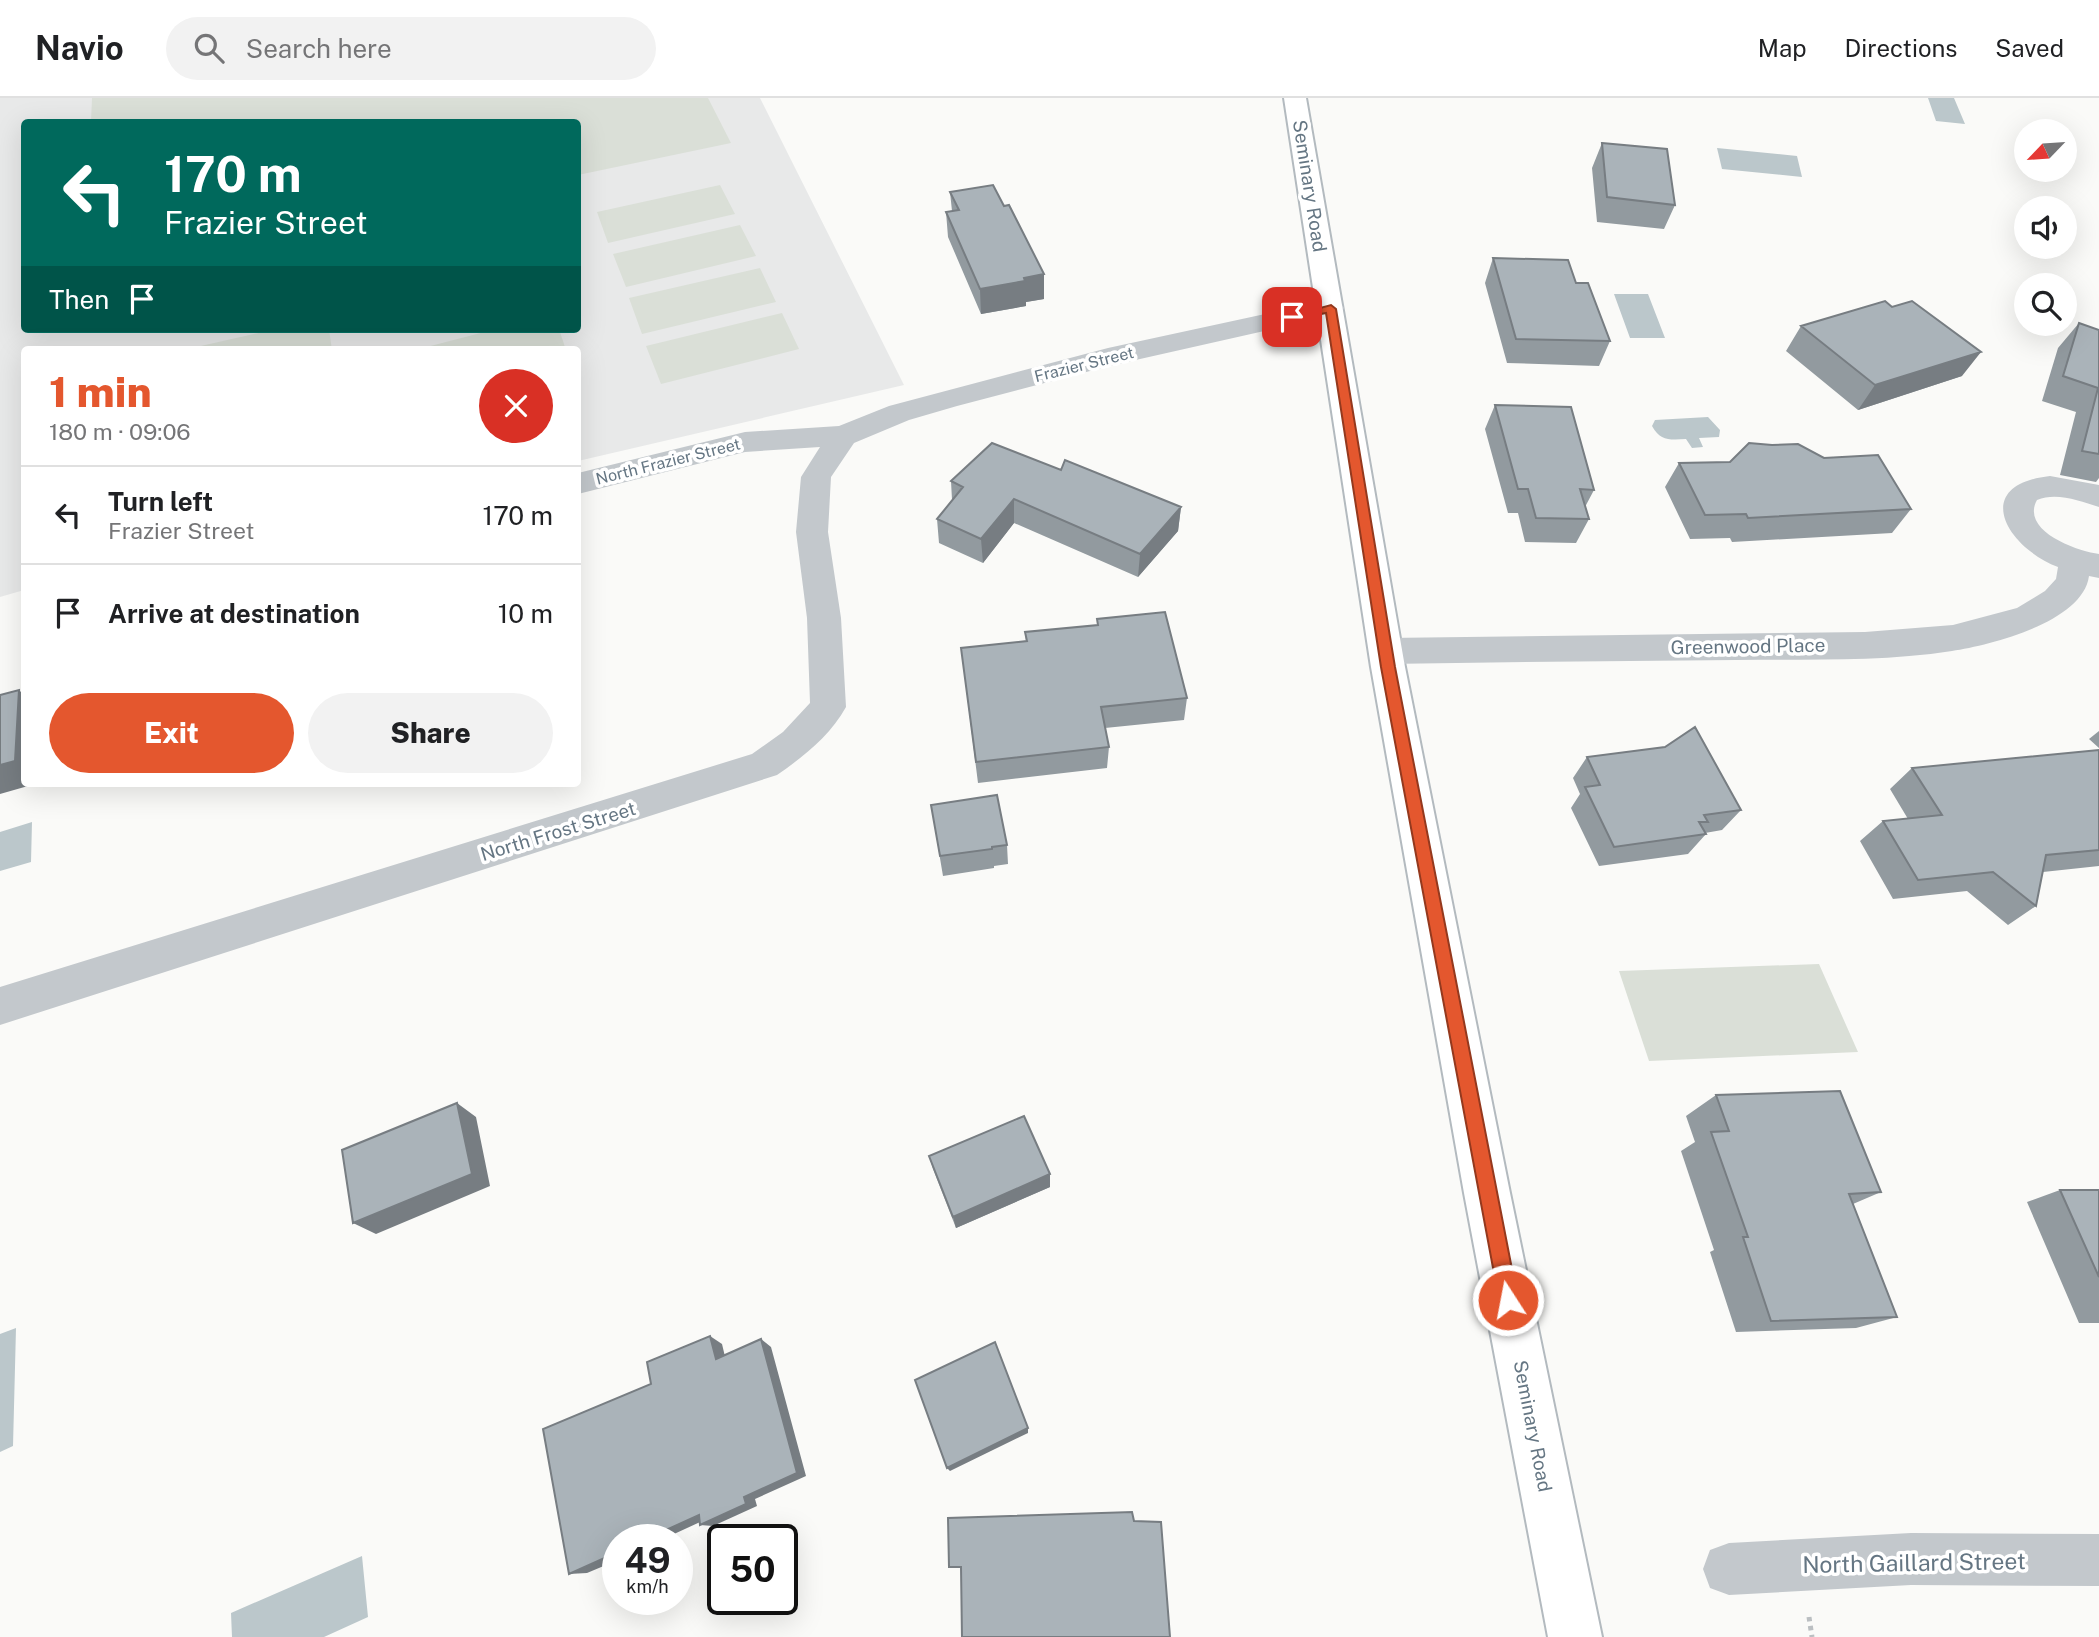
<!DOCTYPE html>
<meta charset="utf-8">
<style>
body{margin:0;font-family:"Public Sans",sans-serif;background:#f2f2f2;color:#202124;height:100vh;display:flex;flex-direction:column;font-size:26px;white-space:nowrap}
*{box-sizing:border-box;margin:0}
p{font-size:23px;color:#757577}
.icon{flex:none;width:38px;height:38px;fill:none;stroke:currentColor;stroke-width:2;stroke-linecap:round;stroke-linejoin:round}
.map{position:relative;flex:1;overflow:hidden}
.side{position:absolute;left:21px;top:248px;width:560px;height:441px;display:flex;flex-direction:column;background:#fff;border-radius:7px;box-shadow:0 7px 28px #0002}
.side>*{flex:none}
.banner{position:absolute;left:21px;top:21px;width:560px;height:214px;border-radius:7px;box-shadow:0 7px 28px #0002;background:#00695c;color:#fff;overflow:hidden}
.needle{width:46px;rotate:245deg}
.fabs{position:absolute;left:2014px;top:21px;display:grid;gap:14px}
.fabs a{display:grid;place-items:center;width:63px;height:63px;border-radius:50%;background:#fff;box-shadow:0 7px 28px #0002;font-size:35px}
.speed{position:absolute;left:602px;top:1426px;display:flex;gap:14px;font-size:35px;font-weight:700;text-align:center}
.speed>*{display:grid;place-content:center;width:91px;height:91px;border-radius:50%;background:#fff;box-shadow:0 7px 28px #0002;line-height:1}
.speed small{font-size:18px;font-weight:400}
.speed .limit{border:4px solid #111;border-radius:10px;background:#fff;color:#111}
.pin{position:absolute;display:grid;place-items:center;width:60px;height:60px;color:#fff;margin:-30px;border-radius:14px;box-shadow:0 4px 10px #0006}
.me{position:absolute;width:77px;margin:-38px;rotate:349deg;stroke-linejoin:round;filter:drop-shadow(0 0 5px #0008)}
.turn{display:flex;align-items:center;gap:24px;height:147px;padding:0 28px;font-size:32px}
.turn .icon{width:91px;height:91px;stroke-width:2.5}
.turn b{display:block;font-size:49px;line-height:60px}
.then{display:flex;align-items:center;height:66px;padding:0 28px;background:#0003;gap:14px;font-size:26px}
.round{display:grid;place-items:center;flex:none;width:74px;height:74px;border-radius:37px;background:#f2f2f2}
.headline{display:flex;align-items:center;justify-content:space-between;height:119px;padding:0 28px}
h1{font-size:42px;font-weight:800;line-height:52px;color:#e4572e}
.cta{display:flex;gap:14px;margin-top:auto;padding:14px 28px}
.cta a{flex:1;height:80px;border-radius:42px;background:#e4572e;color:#fff;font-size:28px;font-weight:800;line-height:80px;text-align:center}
.cta a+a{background:#f2f2f2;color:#202124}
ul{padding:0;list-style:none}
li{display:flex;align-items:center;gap:21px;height:98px;padding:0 28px;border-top:2px solid #e0e0e0}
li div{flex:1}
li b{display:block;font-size:26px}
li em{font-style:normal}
header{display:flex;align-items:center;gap:42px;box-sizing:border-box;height:98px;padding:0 35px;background:#fff;border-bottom:2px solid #e0e0e0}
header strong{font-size:33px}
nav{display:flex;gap:38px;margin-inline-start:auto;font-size:24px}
.search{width:490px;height:63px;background:#f2f2f2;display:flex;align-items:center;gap:18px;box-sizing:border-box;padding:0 24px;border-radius:38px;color:#757577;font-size:26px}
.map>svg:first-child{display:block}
.built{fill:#e8e9e9;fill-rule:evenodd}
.green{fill:#dadfd7}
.water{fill:#bbc7cb}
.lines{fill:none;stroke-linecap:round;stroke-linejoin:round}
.secondary-casing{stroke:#b3babf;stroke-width:4}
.path{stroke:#bbbfc2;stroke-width:5;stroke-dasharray:4.5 4.5;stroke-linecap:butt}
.minor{fill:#c3c8cc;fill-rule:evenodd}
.secondary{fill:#fff;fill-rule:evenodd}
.wall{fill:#929a9f}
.shaded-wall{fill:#777d82}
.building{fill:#aab3b9;stroke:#777d82;stroke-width:2}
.route{fill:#e4572e;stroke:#94391e;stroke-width:2}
.labels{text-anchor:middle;stroke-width:7;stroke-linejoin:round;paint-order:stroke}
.far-street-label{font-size:16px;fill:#657683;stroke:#fff}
.street-label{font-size:19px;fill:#657683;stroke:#fff}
.near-street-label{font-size:23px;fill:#657683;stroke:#fff}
</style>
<header>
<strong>Navio</strong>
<div class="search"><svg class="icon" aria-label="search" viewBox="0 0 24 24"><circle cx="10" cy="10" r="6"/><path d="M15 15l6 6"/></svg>Search here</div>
<nav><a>Map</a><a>Directions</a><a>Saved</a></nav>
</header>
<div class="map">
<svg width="2099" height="1539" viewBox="0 0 2099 1539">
<rect width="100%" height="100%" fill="#fafaf8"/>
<path class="built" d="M 0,0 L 760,0 L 904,287 L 578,363 L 578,252 L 24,252 L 24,492 L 0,499 ZM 24,24 L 578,24 L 578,231 L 24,231 Z"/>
<path class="green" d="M 92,0 L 708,0 L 731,45 L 578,77 L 578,24 L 91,24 Z
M 720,87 L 735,116 L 608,145 L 597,114 Z
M 740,127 L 756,158 L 626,189 L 613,156 Z
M 760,170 L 776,204 L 642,236 L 629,200 Z
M 782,215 L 799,251 L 661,286 L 646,248 Z
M 276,231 L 329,231 L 332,252 L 183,252 Z
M 496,231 L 559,231 L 566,252 L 415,252 Z
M 1819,866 L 1858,954 L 1649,963 L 1619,873 Z"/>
<path class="water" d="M 1928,0 L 1954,0 L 1965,26 L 1936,23 Z
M 1717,50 L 1797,58 L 1802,79 L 1722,71 Z
M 1614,196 L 1648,196 L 1665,240 L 1630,240 Z
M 1708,319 L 1720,332 L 1719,339 L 1699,340 L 1703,349 L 1692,350 L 1686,341 C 1670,342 1660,343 1652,328 L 1655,322 Z
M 32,724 L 31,764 L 0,773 L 0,734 Z
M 16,1230 L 13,1348 L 0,1354 L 0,1236 Z
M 362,1458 L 368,1519 L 324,1539 L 232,1539 L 231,1515 Z"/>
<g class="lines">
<defs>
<path id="secondary" d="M 1284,0 L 1306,0 L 1405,569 L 1510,1095 L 1602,1539 L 1548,1539 L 1464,1095 L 1371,569 Z"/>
</defs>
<use href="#secondary" class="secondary-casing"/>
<path class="path" d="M 1809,1519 L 1812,1539"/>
<path class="minor" d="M 1330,202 L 1340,204 L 1344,210 L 1340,216 L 1109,268 L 957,308 L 909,322 L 854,345 L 831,379 L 828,434 L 841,520 L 846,609 C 830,638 803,659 777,677 L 0,927 L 0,889 L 752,656 L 783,634 L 810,605 L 807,520 L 796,434 L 801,379 L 820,349 L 745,354 L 578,396 L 578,375 L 745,334 L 839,328 L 889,308 L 1108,250 Z
M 2050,378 L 2099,387 L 2099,409 C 2079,403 2057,394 2037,402 C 2020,433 2077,453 2099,456 L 2099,480 L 2089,478 C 2083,524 1991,547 1952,553 C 1882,564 1807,561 1736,562 C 1619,563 1503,564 1386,566 L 1374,562 L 1369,553 L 1374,544 L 1386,540 L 1865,534 L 1953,527 L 2017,510 L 2045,493 L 2056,481 L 2058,469 C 2006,449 1970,387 2050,378 Z
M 1911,1435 L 2099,1436 L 2099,1488 L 1911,1487 L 1729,1497 L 1710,1490 L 1703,1471 L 1710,1452 L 1729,1445 Z"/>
<use href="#secondary" class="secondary"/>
</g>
<path class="wall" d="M 1602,45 L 1675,107 L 1664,131 L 1597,124 L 1592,70 Z
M 950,94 L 1004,108 L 1044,176 L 1044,201 L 1026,204 L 1026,208 L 981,216 L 948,139 L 946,114 L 952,113 Z
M 1493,160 L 1576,185 L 1610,243 L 1599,268 L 1507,265 L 1485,185 Z
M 1892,209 L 1962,278 L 1858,312 L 1786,253 L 1801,228 Z
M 2079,225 L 2099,232 L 2099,380 L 2096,384 L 2060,377 L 2076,314 L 2042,303 L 2058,250 Z
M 1495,307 L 1594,392 L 1585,409 L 1589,421 L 1576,445 L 1525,444 L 1518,415 L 1508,415 L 1485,331 Z
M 1679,365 L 1911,411 L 1892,435 L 1732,444 L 1730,440 L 1690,441 L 1665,389 Z
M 1061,372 L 1181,409 L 1178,433 L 1138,479 L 1014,425 L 983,465 L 939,445 L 937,421 L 952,402 L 951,383 Z
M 1097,521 L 1187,600 L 1184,622 L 1105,630 L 1109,649 L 1107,670 L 978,685 L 961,550 L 1026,544 L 1025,534 L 1097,527 Z
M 2099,633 L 2099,650 L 2089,641 Z
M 2099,652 L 2099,768 L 2043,774 L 2036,808 L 2008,827 L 1967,793 L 1893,801 L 1860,743 L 1883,723 L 1908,721 L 1890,691 L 1912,670 Z
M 1587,659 L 1741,712 L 1722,732 L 1705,735 L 1706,736 L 1688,756 L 1599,768 L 1571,710 L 1580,696 L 1573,680 Z
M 931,707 L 1007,747 L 1008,766 L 994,768 L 994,770 L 943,778 Z
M 1716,997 L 1881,1094 L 1853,1106 L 1897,1219 L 1856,1230 L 1736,1234 L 1710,1154 L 1714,1152 L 1681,1053 L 1695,1044 L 1686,1018 Z
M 929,1058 L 1050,1076 L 1050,1089 L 956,1130 L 933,1071 Z
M 2060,1092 L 2099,1092 L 2099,1225 L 2079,1225 L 2027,1104 Z"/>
<path class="shaded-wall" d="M 1044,176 L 1044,201 L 1026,204 L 1026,208 L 981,216 L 980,191 L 1024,180 Z
M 1981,254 L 1962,278 L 1858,312 L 1875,287 Z
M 1014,401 L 1014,425 L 983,465 L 981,441 Z
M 1181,409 L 1178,433 L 1138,479 L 1140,456 Z
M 19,592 L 24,597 L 24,686 L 35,686 L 0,696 L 0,667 Z
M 457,1005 L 476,1019 L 490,1088 L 376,1136 L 353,1125 Z
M 1050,1076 L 1050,1089 L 956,1130 L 953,1119 Z
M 710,1238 L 722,1246 L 727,1267 L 716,1261 Z
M 761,1241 L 771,1249 L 806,1378 L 755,1401 L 757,1408 L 713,1428 L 700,1427 Z
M 1028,1330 L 1028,1335 L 950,1373 L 947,1370 Z
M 699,1417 L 711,1419 L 661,1442 L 644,1442 Z
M 618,1454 L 618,1462 L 587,1475 L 569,1476 Z"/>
<path class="building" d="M 1602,45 L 1667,51 L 1675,107 L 1607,99 Z
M 993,87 L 1004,108 L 1009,107 L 1044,176 L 1024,180 L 1025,183 L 980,191 L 946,114 L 959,112 L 950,94 Z
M 1493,160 L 1568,162 L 1576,185 L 1588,185 L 1610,243 L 1516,241 Z
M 1885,203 L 1892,209 L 1912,203 L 1981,254 L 1875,287 L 1801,228 Z
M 2079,225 L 2099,232 L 2099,356 L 2082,353 L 2098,290 L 2063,278 Z
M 1495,307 L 1571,309 L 1594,392 L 1580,391 L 1589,421 L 1536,420 L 1528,391 L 1518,391 Z
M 992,345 L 1061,372 L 1065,362 L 1181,409 L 1140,456 L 1014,401 L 981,441 L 937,421 L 963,389 L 951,383 Z
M 1749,345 L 1772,347 L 1798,346 L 1824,360 L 1878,357 L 1911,411 L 1748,420 L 1746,416 L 1705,417 L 1679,365 L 1730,364 Z
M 1165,514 L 1187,600 L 1101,609 L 1109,649 L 976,664 L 961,550 L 1027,543 L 1025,534 L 1098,527 L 1097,521 Z
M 19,592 L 15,663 L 0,667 L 0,597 Z
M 1695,629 L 1741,712 L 1704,717 L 1708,724 L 1699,724 L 1706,736 L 1614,749 L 1585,689 L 1600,687 L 1587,659 L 1665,649 Z
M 2099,652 L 2099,752 L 2046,757 L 2036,808 L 1993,774 L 1918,782 L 1883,723 L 1942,717 L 1912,670 Z
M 997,697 L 1007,747 L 992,749 L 992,751 L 940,758 L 931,707 Z
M 1840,993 L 1881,1094 L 1849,1096 L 1897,1219 L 1771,1223 L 1743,1139 L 1748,1139 L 1711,1034 L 1729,1033 L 1716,997 Z
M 457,1005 L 472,1076 L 353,1125 L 342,1052 Z
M 1024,1018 L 1050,1076 L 953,1119 L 929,1058 Z
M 2060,1092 L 2099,1092 L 2099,1179 Z
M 710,1238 L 716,1261 L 761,1241 L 797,1375 L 744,1399 L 746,1406 L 700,1427 L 699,1417 L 644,1442 L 618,1442 L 618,1454 L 569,1476 L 543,1331 L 651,1286 L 647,1264 Z
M 995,1244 L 1028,1330 L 947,1370 L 915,1282 Z
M 1132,1414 L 1134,1423 L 1161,1424 L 1170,1539 L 962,1539 L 961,1469 L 949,1469 L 948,1420 Z"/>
<path class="route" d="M 1331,207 L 1336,211 L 1395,569 L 1518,1202 L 1515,1209 L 1508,1211 L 1501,1209 L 1499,1202 L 1381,569 L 1326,215 L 1292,222 L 1287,219 Z"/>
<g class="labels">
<g class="far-street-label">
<text transform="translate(1084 266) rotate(-14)" y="6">Frazier Street</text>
<text transform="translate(668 363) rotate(-14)" y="6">North Frazier Street</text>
</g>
<g class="street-label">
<text transform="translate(1310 88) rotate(81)" y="7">Seminary Road</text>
<text transform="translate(1748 548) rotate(-1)" y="7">Greenwood Place</text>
<text transform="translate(558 733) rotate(-17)" y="7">North Frost Street</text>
<text transform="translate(1533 1328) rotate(79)" y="7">Seminary Road</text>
</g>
<g class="near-street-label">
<text transform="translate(1914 1465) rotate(-1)" y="8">North Gaillard Street</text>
</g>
</g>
</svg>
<div class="fabs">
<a><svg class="needle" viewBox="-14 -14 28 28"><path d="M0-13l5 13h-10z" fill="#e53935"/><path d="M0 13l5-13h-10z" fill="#757577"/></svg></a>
<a><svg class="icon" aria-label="sound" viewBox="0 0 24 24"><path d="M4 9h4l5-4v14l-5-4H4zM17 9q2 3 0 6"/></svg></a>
<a><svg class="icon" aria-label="search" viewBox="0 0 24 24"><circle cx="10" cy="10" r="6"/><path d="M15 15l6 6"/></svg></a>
</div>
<div class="speed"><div>49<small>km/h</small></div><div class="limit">50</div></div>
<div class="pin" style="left:1292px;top:219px;background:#d93025"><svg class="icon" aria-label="arrive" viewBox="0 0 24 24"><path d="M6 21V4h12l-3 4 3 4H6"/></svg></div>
<svg class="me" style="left:1508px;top:1202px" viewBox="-20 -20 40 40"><circle r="17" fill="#e4572e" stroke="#fff" stroke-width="3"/><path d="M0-11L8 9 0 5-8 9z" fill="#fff"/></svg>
<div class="banner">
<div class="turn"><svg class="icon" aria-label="left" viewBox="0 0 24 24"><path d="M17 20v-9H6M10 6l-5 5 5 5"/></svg><div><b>170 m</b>Frazier Street</div></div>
<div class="then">Then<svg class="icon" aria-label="arrive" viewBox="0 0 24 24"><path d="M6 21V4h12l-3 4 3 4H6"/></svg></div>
</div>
<section class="side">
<div class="headline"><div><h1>1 min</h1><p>180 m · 09:06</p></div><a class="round" style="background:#d93025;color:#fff"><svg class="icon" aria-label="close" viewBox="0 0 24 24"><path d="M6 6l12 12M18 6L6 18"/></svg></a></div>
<ul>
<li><svg class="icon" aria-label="left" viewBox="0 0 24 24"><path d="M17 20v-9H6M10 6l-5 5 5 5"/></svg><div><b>Turn left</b><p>Frazier Street</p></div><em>170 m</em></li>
<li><svg class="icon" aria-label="arrive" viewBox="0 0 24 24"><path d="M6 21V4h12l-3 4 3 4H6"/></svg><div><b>Arrive at destination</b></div><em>10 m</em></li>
</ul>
<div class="cta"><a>Exit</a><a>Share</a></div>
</section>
</div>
